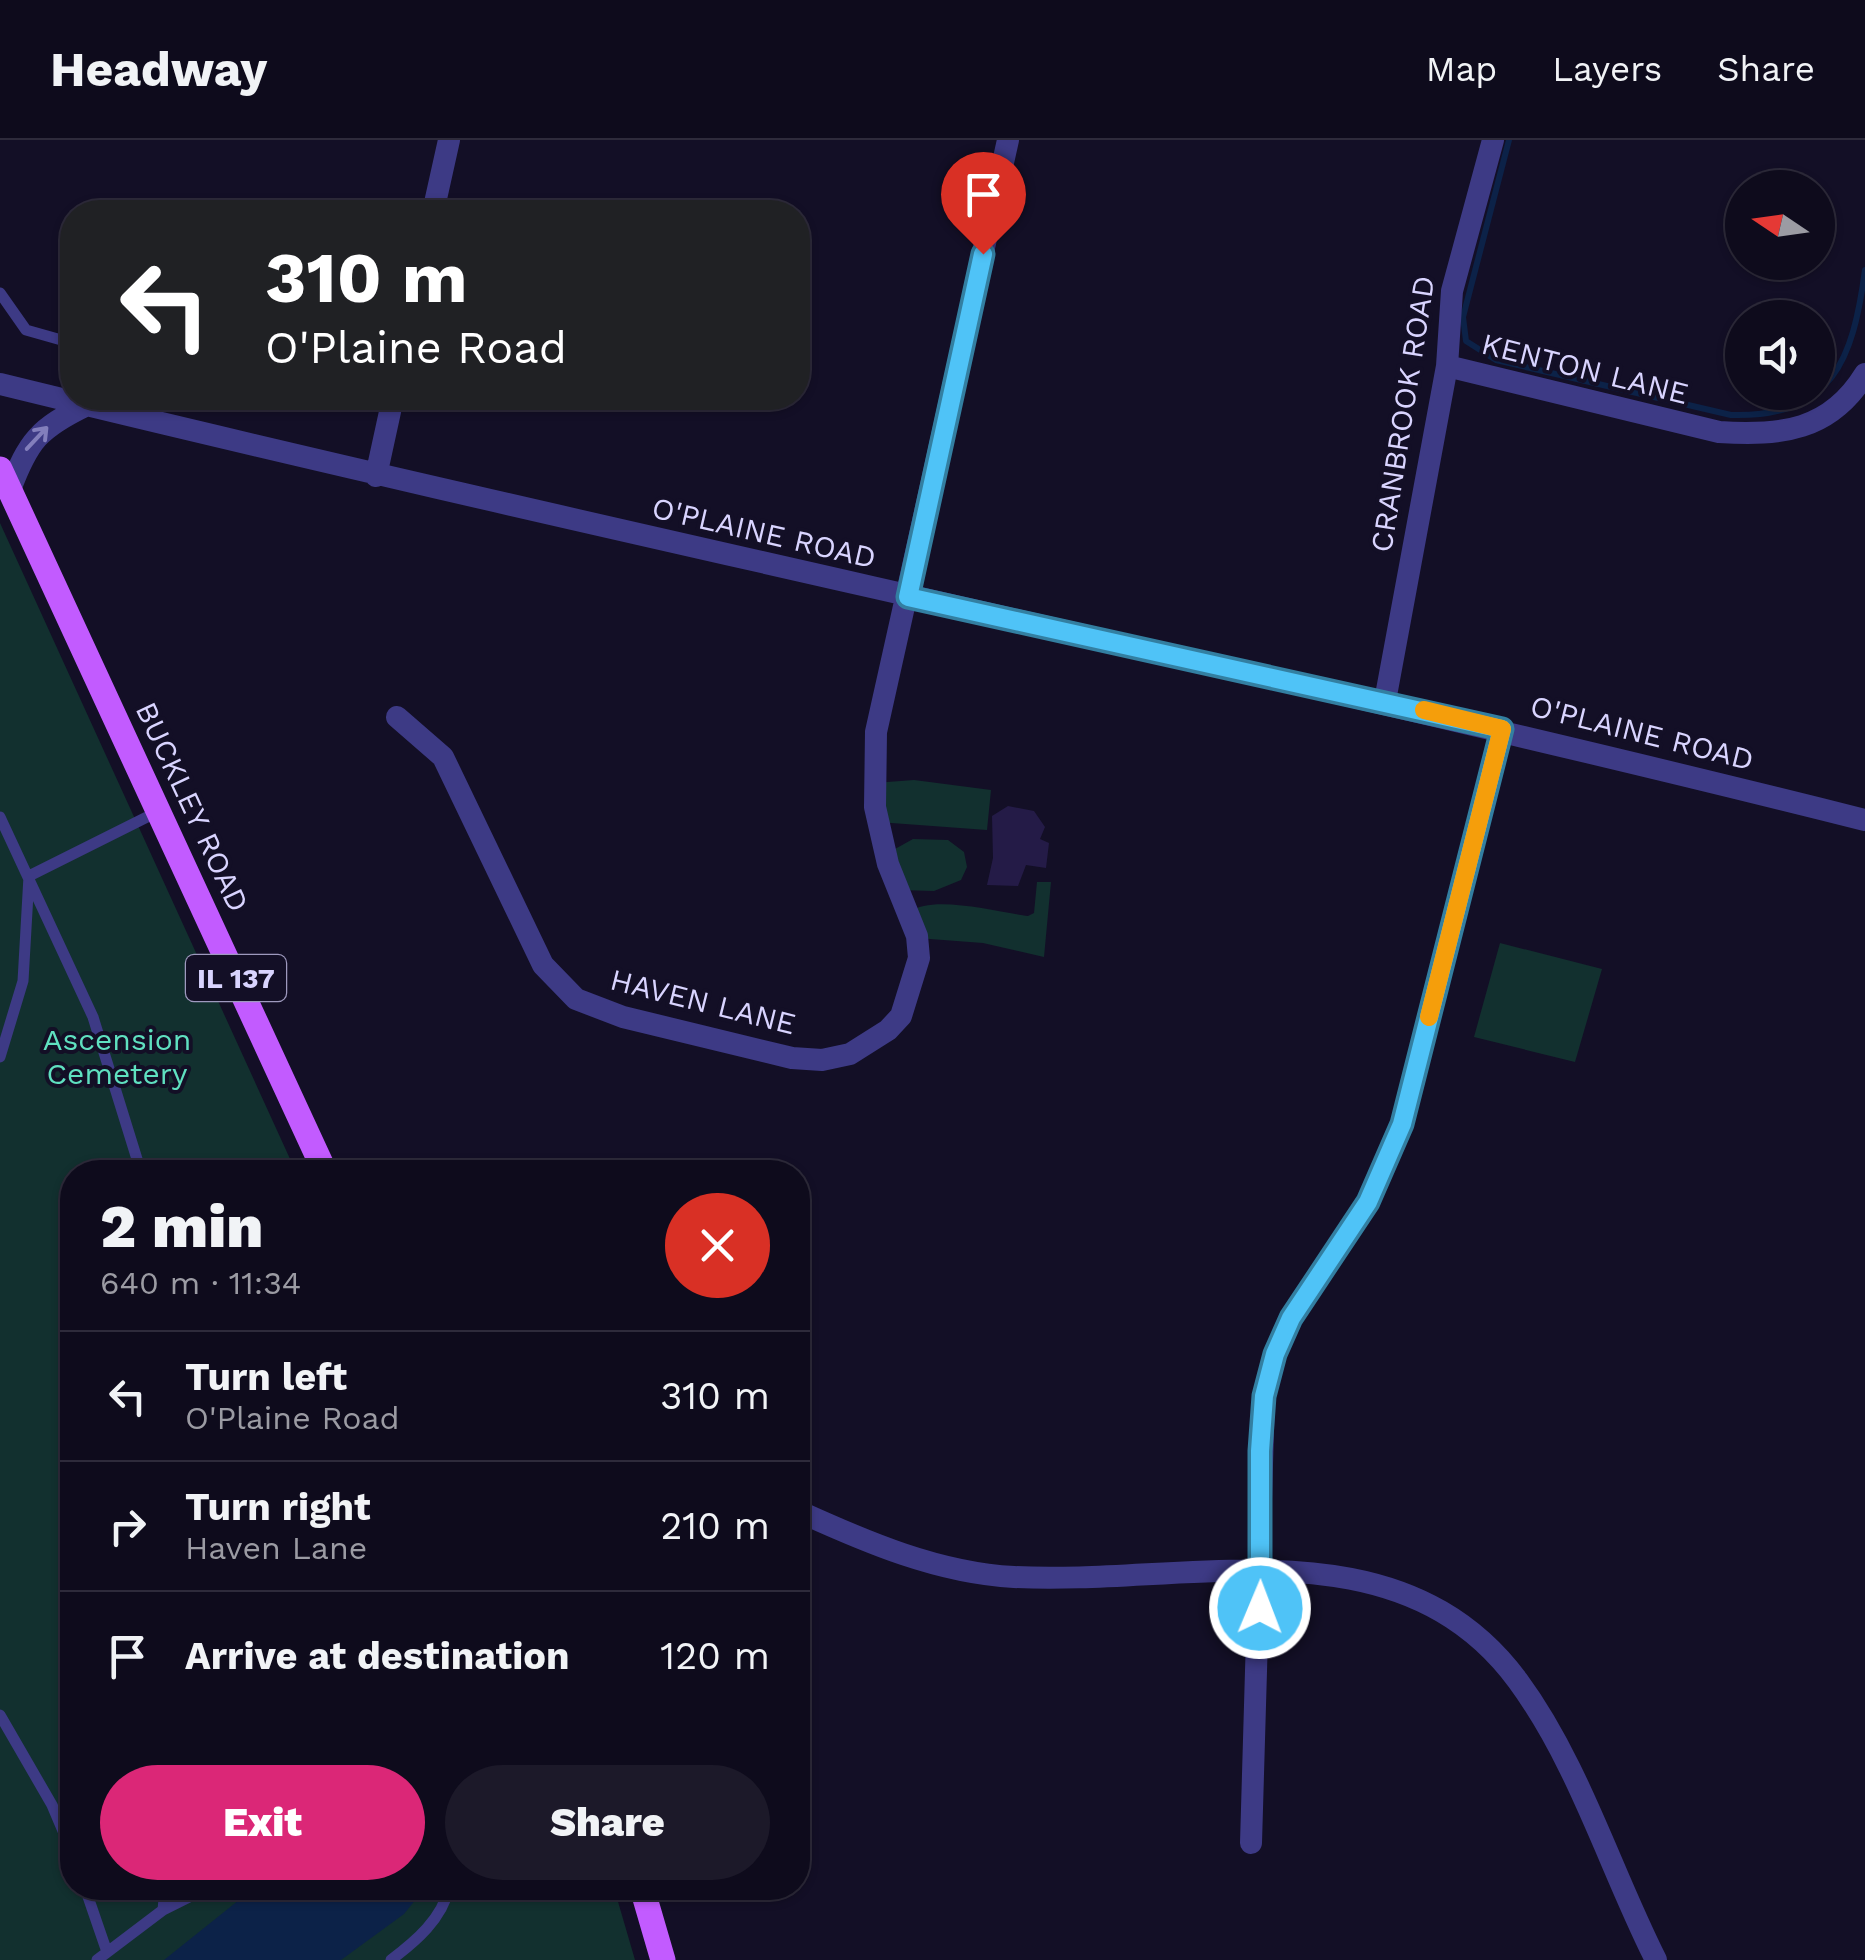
<!DOCTYPE html>
<meta charset="utf-8">
<style>
body{margin:0;font-family:"Work Sans",sans-serif;background:#1c1929;color:#f1f3f6;height:100vh;display:flex;flex-direction:column;font-size:38px;white-space:nowrap}
*{box-sizing:border-box;margin:0}
p{font-size:32px;color:#9b9ba3}
.icon{flex:none;width:55px;height:55px;fill:none;stroke:currentColor;stroke-width:2;stroke-linecap:round;stroke-linejoin:round}
.map{position:relative;flex:1;overflow:hidden}
.drawer{position:absolute;left:60px;top:1020px;width:750px;height:740px;display:flex;flex-direction:column;background:#0e0b1c;border-radius:40px;box-shadow:0 2px 8px #0004,0 0 0 2px #2e2b3b}
.drawer>*{flex:none}
.banner{position:absolute;left:60px;top:60px;width:750px;height:210px;border-radius:40px;box-shadow:0 2px 8px #0004,0 0 0 2px #2e2b3b;background:#202124;color:#fff;overflow:hidden}
.needle{width:65px;rotate:283deg}
.buttons{position:absolute;left:1725px;top:30px;display:grid;gap:20px}
.buttons a{display:grid;place-items:center;width:110px;height:110px;border-radius:50%;background:#0e0b1c;box-shadow:0 2px 8px #0004,0 0 0 2px #2e2b3b;font-size:50px}
.pin{position:absolute;display:grid;place-items:center;width:85px;height:85px;color:#fff;margin:-102px -42px;border-radius:50% 50% 50% 0;rotate:-45deg;box-shadow:0 0 10px #0007}
.pin .icon{rotate:45deg}
.me{position:absolute;width:110px;margin:-55px;rotate:1deg;stroke-linejoin:round;filter:drop-shadow(0 0 8px #0008)}
.turn{display:flex;align-items:center;gap:35px;height:210px;padding:0 40px;font-size:45px}
.turn .icon{width:130px;height:130px;stroke-width:2.5}
.turn b{display:block;font-size:70px;line-height:85px}
.round{display:grid;place-items:center;flex:none;width:105px;height:105px;border-radius:52px;background:#1c1929}
.summary{display:flex;align-items:center;justify-content:space-between;height:170px;padding:0 40px}
h1{font-size:60px;font-weight:800;line-height:75px}
.action{display:flex;gap:20px;margin-top:auto;padding:20px 40px}
.action a{flex:1;height:115px;border-radius:60px;background:#db2777;color:#fff;font-size:40px;font-weight:800;line-height:115px;text-align:center}
.action a+a{background:#1c1929;color:#f1f3f6}
ul{padding:0;list-style:none}
li{display:flex;align-items:center;gap:30px;height:130px;padding:0 40px;border-top:2px solid #2e2b3b}
li div{flex:1}
li b{display:block;font-size:38px}
li em{font-style:normal}
header{display:flex;align-items:center;gap:60px;box-sizing:border-box;height:140px;padding:0 50px;background:#0e0b1c;border-bottom:2px solid #2e2b3b}
header strong{font-size:48px}
nav{display:flex;gap:55px;margin-inline-start:auto;font-size:35px}
.map>svg:first-child{display:block}
.green{fill:#12302f}
.water{fill:#0c2248}
.lines{fill:none;stroke-linecap:round;stroke-linejoin:round}
.stream{stroke:#0c2248;stroke-width:6}
.building{fill:#241b47}
.service{stroke:#3d3a85;stroke-width:11}
.minor{stroke:#3d3a85;stroke-width:22}
.primary{stroke:#c25bff;stroke-width:25}
.oneway{stroke:#837fbc}
.route-casing{stroke:#337fa1;stroke-width:25}
.route{stroke:#4fc3f7;stroke-width:18}
.slow{stroke:#f59e0b;stroke-width:18}
.labels{text-anchor:middle;stroke-width:8;stroke-linejoin:round;paint-order:stroke}
.shield{fill:#130f26;stroke:#9e99be;stroke-width:2.5}
.shield-label{font-size:28px;font-weight:bold;fill:#d9d4ff}
.street-label{font-size:30px;fill:#d9d4ff;stroke:#130f26}
.park-label{font-size:30px;fill:#5fe0c0;stroke:#130f26}
</style>
<header>
<strong>Headway</strong>
<nav><a>Map</a><a>Layers</a><a>Share</a></nav>
</header>
<div class="map">
<svg width="1865" height="1820" viewBox="0 0 1865 1820">
<rect width="100%" height="100%" fill="#130f26"/>
<path class="green" d="M 0,383 L 296,1032 L 72,1032 L 72,1748 L 614,1748 L 635,1820 L 0,1820 Z
M 914,640 L 991,650 L 987,690 L 878,682 L 874,643 Z
M 913,699 L 948,700 L 964,712 L 967,727 L 961,740 L 934,751 L 900,750 L 886,714 Z
M 1037,742 L 1051,742 L 1044,817 L 983,803 L 917,798 L 910,772 C 933,754 1000,773 1028,776 L 1034,773 Z
M 1500,803 L 1602,829 L 1575,922 L 1474,897 Z"/>
<path class="water" d="M 254,1748 L 425,1748 L 404,1774 L 341,1820 L 164,1820 Z"/>
<g class="lines">
<path class="stream" d="M 1509,0 L 1463,177 L 1466,201 L 1496,220 L 1731,275 C 1833,278 1853,219 1865,130"/>
</g>
<path class="building" d="M 1008,666 L 1034,671 L 1045,687 L 1040,699 L 1049,703 L 1046,728 L 1026,725 L 1018,746 L 987,745 L 993,718 L 992,676 Z"/>
<g class="lines">
<path class="service" d="M 0,153 L 26,190 L 72,203
M 66,260 L 72,230
M 0,677 L 93,877 L 141,1032
M 0,917 L 23,841 L 29,736 L 159,671
M 0,1575 L 52,1665 L 72,1712
M 85,1748 L 107,1812
M 163,1770 L 165,1748
M 97,1820 L 163,1770 L 207,1748
M 391,1820 C 416,1801 442,1779 449,1748"/>
<path class="minor" d="M 433,72 L 449,0
M 1447,226 L 1719,292 C 1781,296 1830,291 1865,234
M 0,244 C 620,396 1246,525 1865,680
M 376,336 L 393,258
M 10,350 C 28,301 39,288 87,265
M 1385,561 L 1447,226 L 1452,151 L 1493,0
M 397,577 L 443,617 L 543,825 L 576,859 L 623,877 L 792,918 L 822,920 L 850,914 L 888,890 L 901,876 L 919,818 L 917,796 L 888,724 L 875,667 L 876,592 L 1008,0
M 798,1371 C 866,1402 938,1433 1014,1437 C 1185,1446 1398,1378 1518,1541 C 1579,1624 1610,1729 1656,1820
M 1251,1703 L 1264,1256 L 1275,1214 L 1291,1178 L 1368,1062 L 1402,984 L 1502,589"/>
<path class="primary" d="M 0,329 L 325,1032
M 642,1748 L 663,1820"/>
</g>
<defs><path id="oneway-shaft" d="M-6 0H5M1.5-3L5.5 0L1.5 3" fill="none" stroke-width="1.6" stroke-linecap="round" stroke-linejoin="round" transform="scale(2.5)"/></defs>
<use class="oneway" href="#oneway-shaft" transform="translate(37 298) rotate(-47)"/>
<g class="lines">
<defs>
<path id="route" d="M 983,114 L 908,457 L 1502,589 L 1402,984 L 1368,1062 L 1291,1178 L 1275,1214 L 1264,1256 L 1260,1311 L 1260,1468"/>
</defs>
<use href="#route" class="route-casing"/>
<use href="#route" class="route"/>
<path class="slow" d="M 1424,570 L 1502,589 L 1429,877"/>
</g>
<g class="labels">
<rect class="shield" x="186" y="815" width="100" height="46" rx="8"/>
<g class="shield-label">
<text x="236" y="848">IL 137</text>
</g>
<g class="street-label">
<text transform="translate(1585 229) rotate(14)" y="10">KENTON LANE</text>
<text transform="translate(1403 274) rotate(-81)" y="10">CRANBROOK ROAD</text>
<text transform="translate(764 393) rotate(13)" y="10">O'PLAINE ROAD</text>
<text transform="translate(1642 593) rotate(14)" y="10">O'PLAINE ROAD</text>
<text transform="translate(192 667) rotate(65)" y="10">BUCKLEY ROAD</text>
<text transform="translate(703 862) rotate(14)" y="10">HAVEN LANE</text>
</g>
<g class="park-label">
<text x="117" y="910">Ascension<tspan x="117" dy="34">Cemetery</tspan></text>
</g>
</g>
</svg>
<div class="buttons">
<a><svg class="needle" viewBox="-14 -14 28 28"><path d="M0-13l5 13h-10z" fill="#e53935"/><path d="M0 13l5-13h-10z" fill="#9b9ba3"/></svg></a>
<a><svg class="icon" aria-label="sound" viewBox="0 0 24 24"><path d="M4 9h4l5-4v14l-5-4H4zM17 9q2 3 0 6"/></svg></a>
</div>
<div class="pin" style="left:983px;top:114px;background:#d93025"><svg class="icon" aria-label="arrive" viewBox="0 0 24 24"><path d="M6 21V4h12l-3 4 3 4H6"/></svg></div>
<svg class="me" style="left:1260px;top:1468px" viewBox="-20 -20 40 40"><circle r="17" fill="#4fc3f7" stroke="#fff" stroke-width="3"/><path d="M0-11L8 9 0 5-8 9z" fill="#fff"/></svg>
<div class="banner">
<div class="turn"><svg class="icon" aria-label="left" viewBox="0 0 24 24"><path d="M17 20v-9H6M10 6l-5 5 5 5"/></svg><div><b>310 m</b>O'Plaine Road</div></div>
</div>
<section class="drawer">
<div class="summary"><div><h1>2 min</h1><p>640 m · 11:34</p></div><a class="round" style="background:#d93025;color:#fff"><svg class="icon" aria-label="close" viewBox="0 0 24 24"><path d="M6 6l12 12M18 6L6 18"/></svg></a></div>
<ul>
<li><svg class="icon" aria-label="left" viewBox="0 0 24 24"><path d="M17 20v-9H6M10 6l-5 5 5 5"/></svg><div><b>Turn left</b><p>O'Plaine Road</p></div><em>310 m</em></li>
<li><svg class="icon" aria-label="right" viewBox="0 0 24 24"><path d="M7 20v-9h11M14 6l5 5-5 5"/></svg><div><b>Turn right</b><p>Haven Lane</p></div><em>210 m</em></li>
<li><svg class="icon" aria-label="arrive" viewBox="0 0 24 24"><path d="M6 21V4h12l-3 4 3 4H6"/></svg><div><b>Arrive at destination</b></div><em>120 m</em></li>
</ul>
<div class="action"><a>Exit</a><a>Share</a></div>
</section>
</div>
